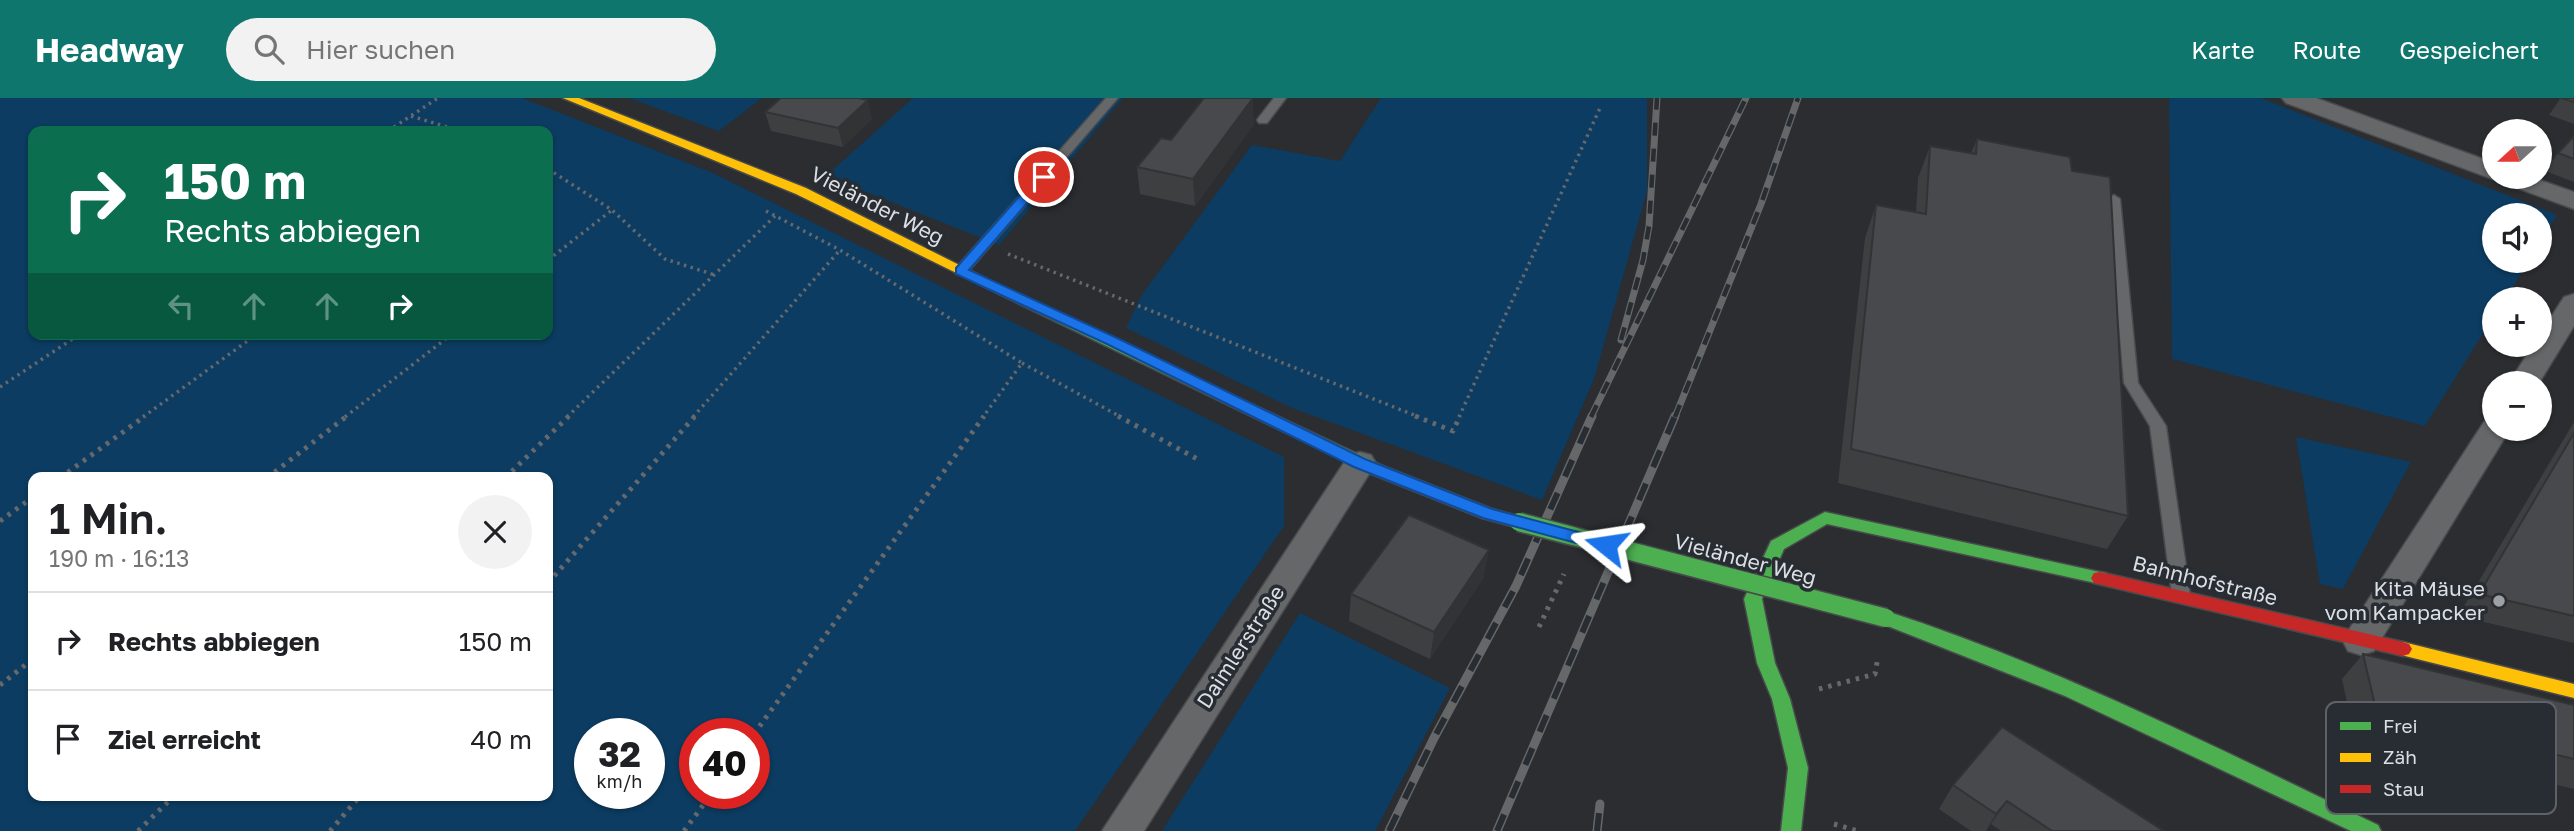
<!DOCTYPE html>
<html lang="de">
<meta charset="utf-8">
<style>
body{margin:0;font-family:"Golos Text",sans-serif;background:#f2f2f2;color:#202124;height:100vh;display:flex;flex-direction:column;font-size:26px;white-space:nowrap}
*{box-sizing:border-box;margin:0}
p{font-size:23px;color:#757577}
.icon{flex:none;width:38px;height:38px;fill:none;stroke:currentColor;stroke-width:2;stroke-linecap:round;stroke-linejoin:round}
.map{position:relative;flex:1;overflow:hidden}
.side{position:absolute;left:28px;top:374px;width:525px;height:329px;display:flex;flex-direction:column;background:#fff;border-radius:14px;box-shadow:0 2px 5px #0004}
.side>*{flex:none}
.top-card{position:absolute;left:28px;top:28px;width:525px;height:214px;border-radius:14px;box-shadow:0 2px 5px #0004;background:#0b6e4f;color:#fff;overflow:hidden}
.needle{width:46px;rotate:249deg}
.tools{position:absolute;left:2482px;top:21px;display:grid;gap:14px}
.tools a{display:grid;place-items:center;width:70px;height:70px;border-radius:50%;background:#fff;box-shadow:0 2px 5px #0004;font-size:35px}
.speed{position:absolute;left:574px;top:620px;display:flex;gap:14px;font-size:35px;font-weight:700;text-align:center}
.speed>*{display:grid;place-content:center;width:91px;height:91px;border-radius:50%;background:#fff;box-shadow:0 2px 5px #0004;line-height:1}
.speed small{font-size:18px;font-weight:400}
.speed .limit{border:10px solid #d22;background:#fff;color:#111}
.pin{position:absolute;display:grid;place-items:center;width:60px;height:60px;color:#fff;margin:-30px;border:4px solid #fff;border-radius:50%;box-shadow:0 2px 7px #0007}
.me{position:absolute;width:77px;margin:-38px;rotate:285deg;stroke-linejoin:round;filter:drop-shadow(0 0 5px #0008)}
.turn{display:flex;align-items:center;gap:24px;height:147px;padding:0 21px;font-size:32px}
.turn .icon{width:91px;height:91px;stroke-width:2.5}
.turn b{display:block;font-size:49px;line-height:60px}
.lanes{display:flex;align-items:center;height:66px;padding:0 21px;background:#0003;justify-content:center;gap:35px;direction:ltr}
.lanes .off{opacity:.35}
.round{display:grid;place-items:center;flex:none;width:74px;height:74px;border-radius:37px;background:#f2f2f2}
.summary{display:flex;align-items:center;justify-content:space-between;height:119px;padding:0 21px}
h1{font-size:42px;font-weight:600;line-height:52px}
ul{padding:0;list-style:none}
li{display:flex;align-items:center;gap:21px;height:98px;padding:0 21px;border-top:2px solid #e0e0e0}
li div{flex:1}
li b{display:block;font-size:26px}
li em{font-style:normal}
header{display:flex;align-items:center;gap:42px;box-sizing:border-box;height:98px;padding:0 35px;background:#0f766e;color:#fff}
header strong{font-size:33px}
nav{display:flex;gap:38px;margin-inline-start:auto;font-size:24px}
.search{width:490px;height:63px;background:#f2f2f2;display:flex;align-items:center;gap:18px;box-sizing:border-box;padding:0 24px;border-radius:38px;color:#757577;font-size:26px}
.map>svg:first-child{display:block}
.green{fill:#0c3c61;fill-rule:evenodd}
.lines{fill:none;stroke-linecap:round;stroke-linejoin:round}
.lane-casing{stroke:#484a4c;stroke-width:3}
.street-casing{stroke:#484a4c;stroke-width:3}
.fast-casing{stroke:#484a4c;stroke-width:3}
.slow-casing{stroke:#484a4c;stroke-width:3}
.jam-casing{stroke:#484a4c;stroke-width:3}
.path-far1{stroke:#66686c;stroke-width:3.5;stroke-dasharray:2.5 4.5;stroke-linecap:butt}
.path{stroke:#66686c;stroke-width:5;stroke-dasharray:3.5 6;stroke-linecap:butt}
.lane{fill:#656769;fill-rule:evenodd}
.street{fill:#656769;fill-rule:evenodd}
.fast{fill:#4caf50;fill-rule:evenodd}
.slow{fill:#ffc107;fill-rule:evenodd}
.jam{fill:#c62828;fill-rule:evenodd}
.rail-far1-casing{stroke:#656769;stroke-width:7}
.rail-casing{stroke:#656769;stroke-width:9}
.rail-far1{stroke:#282d33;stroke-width:4.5;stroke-dasharray:13;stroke-linecap:butt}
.rail{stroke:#282d33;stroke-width:6;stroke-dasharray:18;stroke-linecap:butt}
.fast-bridge-casing{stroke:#484a4c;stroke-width:21;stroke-linecap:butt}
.fast-bridge{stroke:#4caf50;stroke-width:18}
.wall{fill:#3d3f41}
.shaded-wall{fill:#323335}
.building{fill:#47494c;stroke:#323335;stroke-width:2}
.route{fill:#1a73e8;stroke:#114b97;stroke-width:2}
.poi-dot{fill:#9da1a4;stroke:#282d33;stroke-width:2.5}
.labels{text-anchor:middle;stroke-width:7;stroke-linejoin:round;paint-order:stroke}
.street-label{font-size:21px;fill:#dbdfe3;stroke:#282d33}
.poi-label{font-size:21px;fill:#dbdfe3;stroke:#282d33;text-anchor:end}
.key{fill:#282d33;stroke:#5e6268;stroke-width:2}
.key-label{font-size:19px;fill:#dbdfe3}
</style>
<header>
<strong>Headway</strong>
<div class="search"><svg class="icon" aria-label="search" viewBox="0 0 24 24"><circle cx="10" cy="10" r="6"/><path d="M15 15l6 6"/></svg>Hier suchen</div>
<nav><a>Karte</a><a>Route</a><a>Gespeichert</a></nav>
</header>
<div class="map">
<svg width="2574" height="733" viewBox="0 0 2574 733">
<rect width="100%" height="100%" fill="#2b2d30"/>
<path class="green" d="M 0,0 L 522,0 L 713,75 L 1284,359 L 1284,428 L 1075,733 L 0,733 ZM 548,33 L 548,236 L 33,236 L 33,33 ZM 33,380 L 548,380 L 548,698 L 33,698 ZM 590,635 L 649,635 L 649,695 L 590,695 ZM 695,635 L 754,635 L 754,695 L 695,695 Z
M 629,0 L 762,0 L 719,33 Z
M 913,0 L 1123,0 L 999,147 L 826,78 Z
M 1381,0 L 1647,0 L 1647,93 L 1594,281 L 1542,402 L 1292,310 L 1126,230 L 1141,198 L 1252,47 L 1340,63 Z
M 2169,0 L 2261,0 L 2557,117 L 2539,146 L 2539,117 L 2494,117 L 2494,163 L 2529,163 L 2505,201 L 2494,201 L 2494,218 L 2425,328 L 2172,261 Z
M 2296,339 L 2411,364 L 2343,491 L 2320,486 Z
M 1300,515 L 1450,590 L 1375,733 L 1162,733 Z"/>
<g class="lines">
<defs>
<path id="lane" d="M 1106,0 L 1118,0 L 966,176 L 956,176 L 954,173 L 956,170 Z
M 1274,0 L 1286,0 L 1267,25 L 1259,25 L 1257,22 Z
M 2114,97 L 2120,101 L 2138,285 L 2166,328 L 2190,497 L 2187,502 L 2175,502 L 2172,497 L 2150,328 L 2124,285 L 2108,101 Z"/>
<path id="street" d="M 2282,0 L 2316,0 L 2494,65 L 2494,79 L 2531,79 L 2574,94 L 2574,111 L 2286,5 Z
M 2574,196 L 2574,228 L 2539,285 L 2509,285 L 2533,247 L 2539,247 L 2539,238 L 2564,199 Z
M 2494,321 L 2494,331 L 2510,331 L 2374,553 L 2361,557 L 2348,553 L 2343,543 L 2348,533 L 2484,324 Z
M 1360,354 L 1371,357 L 1376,365 L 1144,733 L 1102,733 L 1349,357 Z"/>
<path id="fast" d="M 1004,189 L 1381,367 L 1383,371 L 1381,375 L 1369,375 L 999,196 L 997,193 Z
M 1825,414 L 2100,474 L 2106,475 L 2109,480 L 2106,485 L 2100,486 L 1827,426 L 1784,451 L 1762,501 L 1775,565 L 1790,601 L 1808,670 L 1801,733 L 1781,733 L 1788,670 L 1772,601 L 1757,565 L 1744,501 L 1771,443 Z
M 1886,513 C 2056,568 2217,650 2378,727 L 2381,733 L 2351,733 L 2065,598 L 1880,525 L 1877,520 L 1880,515 Z"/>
<path id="slow" d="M 563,0 L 579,0 L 806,90 L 1011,193 L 1004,197 L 999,196 L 796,96 Z
M 2403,544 L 2574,586 L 2574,600 L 2397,556 L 2394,551 L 2397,546 Z"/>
<path id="jam" d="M 1375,365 L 1492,411 L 1525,420 L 1527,424 L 1525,428 L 1519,430 L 1482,420 L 1369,375 L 1367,371 L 1369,367 Z
M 2100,474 L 2403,544 L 2409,546 L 2412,551 L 2409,556 L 2403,558 L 2094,485 L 2091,480 L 2094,475 Z"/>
</defs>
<use href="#lane" class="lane-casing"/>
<use href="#street" class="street-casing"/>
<use href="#fast" class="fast-casing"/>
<use href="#slow" class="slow-casing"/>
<use href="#jam" class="jam-casing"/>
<path class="path-far1" d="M 411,18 L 460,33
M 388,33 L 438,0
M 548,71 L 612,112 L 665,161 L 715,177
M 766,113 L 840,152 L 1022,265 L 983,319
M 1008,156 L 1419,319
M 548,162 L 612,112
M 1022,265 L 1121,319
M 0,289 L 80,236
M 143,319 L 257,236
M 345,319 L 452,236
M 567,319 L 775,118
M 693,319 L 840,152
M 1459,319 L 1601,8"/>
<path class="path" d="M 1118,318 L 1201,363
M 1415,318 L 1453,333 L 1460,318
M 60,380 L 145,318
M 267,380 L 347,318
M 505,380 L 569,318
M 0,423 L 33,399
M 548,485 L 695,318
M 1539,529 L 1564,476
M 0,587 L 33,561
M 1819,591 L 1875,576 L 1878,559
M 754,636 L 984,318
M 1834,726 L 1858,733
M 138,733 L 174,698
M 330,733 L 360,698
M 684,733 L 712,695"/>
<use href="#lane" class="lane"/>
<use href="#street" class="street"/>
<use href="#fast" class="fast"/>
<use href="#slow" class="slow"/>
<use href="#jam" class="jam"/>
<defs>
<path id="rail-far1" d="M 1621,242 L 1643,162 L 1649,128 L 1657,0
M 1591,319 L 1746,0
M 1675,319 L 1761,106 L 1798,0"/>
<path id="rail" d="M 1389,733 L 1434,640 L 1516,488 L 1592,318
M 1497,733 L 1675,318
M 1597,733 L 1600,706"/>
</defs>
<use href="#rail-far1" class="rail-far1-casing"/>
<use href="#rail" class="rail-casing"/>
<use href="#rail-far1" class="rail-far1"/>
<use href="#rail" class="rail"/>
<defs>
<path id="fast-bridge" d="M 1519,424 L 1886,520"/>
</defs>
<use href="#fast-bridge" class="fast-bridge-casing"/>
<use href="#fast-bridge" class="fast-bridge"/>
</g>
<path class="wall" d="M 2558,0 L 2574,0 L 2574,26 L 2549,17 L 2560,1 Z
M 765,14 L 872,21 L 843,49 L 771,33 Z
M 1254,26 L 1195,108 L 1140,96 L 1137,69 L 1171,42 Z
M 2574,38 L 2574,84 L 2545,73 L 2558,55 Z
M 1977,41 L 2128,418 L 2107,451 L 1838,385 L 1865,140 L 1876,107 L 1916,114 L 1918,80 L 1930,48 L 1971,55 Z
M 2574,324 L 2574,545 L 2458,518 Z
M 1484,479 L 1430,561 L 1349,523 L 1351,496 Z
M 2363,556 L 2574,607 L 2574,691 L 2540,683 L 2518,702 L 2359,661 L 2342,581 Z
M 1953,687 L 2164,733 L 2001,733 L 1991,726 L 1986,733 L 1971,733 L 1939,711 Z"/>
<path class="shaded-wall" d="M 1253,0 L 1254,26 L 1195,108 L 1193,81 Z
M 868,2 L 872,21 L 843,49 L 838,30 Z
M 1489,452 L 1484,479 L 1430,561 L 1434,534 Z
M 2007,703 L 1991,726 L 1985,733 L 1996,716 Z"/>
<path class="building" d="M 781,0 L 858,0 L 868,2 L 838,30 L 765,14 Z
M 1204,0 L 1253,0 L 1193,81 L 1137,69 L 1161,40 L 1171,42 Z
M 2561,0 L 2574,0 L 2574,4 Z
M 2574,38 L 2574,61 L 2558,55 Z
M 1977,41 L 2070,59 L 2072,73 L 2110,79 L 2128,418 L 1851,351 L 1876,107 L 1926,116 L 1930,48 L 1976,56 Z
M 2574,335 L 2574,518 L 2479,496 Z
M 1409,417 L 1489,452 L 1434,534 L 1351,496 Z
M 2363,556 L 2574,607 L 2574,661 L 2537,652 L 2545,678 L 2382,637 Z
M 2002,629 L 2164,733 L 2052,733 L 2007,703 L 1996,716 L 1953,687 Z"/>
<path class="route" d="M 1044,75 L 1048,76 L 1048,81 L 969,172 L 1117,240 L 1365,361 L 1492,411 L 1612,443 L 1615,447 L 1612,452 L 1606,453 L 1483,420 L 1354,369 L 1107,246 L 956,176 L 956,170 L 1039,76 Z"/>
<circle class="poi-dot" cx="2499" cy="503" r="7"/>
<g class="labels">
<g class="street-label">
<text transform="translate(877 108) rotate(27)" y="7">Vieländer Weg</text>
<text transform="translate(1745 462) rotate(15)" y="7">Vieländer Weg</text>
<text transform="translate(2205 483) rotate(14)" y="7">Bahnhofstraße</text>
<text transform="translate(1241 549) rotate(-57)" y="7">Daimlerstraße</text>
</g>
<g class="poi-label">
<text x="2485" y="498">Kita Mäuse<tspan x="2485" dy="24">vom Kampacker</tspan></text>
</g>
</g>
<rect x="2326" y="604" width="230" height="112" rx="10" class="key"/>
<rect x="2340" y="624" width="31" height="8" fill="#4caf50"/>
<rect x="2340" y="655" width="31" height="9" fill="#ffc107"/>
<rect x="2340" y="687" width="31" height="8" fill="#c62828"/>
<g class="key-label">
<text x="2383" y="635">Frei</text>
<text x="2383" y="666">Zäh</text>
<text x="2383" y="698">Stau</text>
</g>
</svg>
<div class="tools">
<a><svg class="needle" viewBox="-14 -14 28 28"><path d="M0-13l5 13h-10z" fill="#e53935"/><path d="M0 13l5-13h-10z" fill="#757577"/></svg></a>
<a><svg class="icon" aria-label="sound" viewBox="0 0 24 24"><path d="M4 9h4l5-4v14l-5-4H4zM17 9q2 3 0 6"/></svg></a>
<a>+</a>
<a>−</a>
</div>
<div class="speed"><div>32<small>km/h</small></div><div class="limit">40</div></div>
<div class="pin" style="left:1044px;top:79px;background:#d93025"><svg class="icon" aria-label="arrive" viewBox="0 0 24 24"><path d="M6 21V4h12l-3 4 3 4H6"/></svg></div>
<svg class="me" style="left:1606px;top:447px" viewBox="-20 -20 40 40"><path d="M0-17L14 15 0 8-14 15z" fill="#1a73e8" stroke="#fff" stroke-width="4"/></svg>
<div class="top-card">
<div class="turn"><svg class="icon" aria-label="right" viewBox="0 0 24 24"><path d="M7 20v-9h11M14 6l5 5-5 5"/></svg><div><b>150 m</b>Rechts abbiegen</div></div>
<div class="lanes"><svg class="icon off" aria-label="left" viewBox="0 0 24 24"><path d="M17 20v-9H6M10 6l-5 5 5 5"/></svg><svg class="icon off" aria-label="ahead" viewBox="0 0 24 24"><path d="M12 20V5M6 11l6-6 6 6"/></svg><svg class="icon off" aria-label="ahead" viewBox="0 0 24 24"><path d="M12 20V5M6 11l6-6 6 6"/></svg><svg class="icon" aria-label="right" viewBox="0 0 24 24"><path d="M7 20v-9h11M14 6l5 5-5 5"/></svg></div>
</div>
<section class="side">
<div class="summary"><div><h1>1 Min.</h1><p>190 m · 16:13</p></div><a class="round"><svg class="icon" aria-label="close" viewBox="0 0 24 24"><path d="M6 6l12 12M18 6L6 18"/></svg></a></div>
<ul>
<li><svg class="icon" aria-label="right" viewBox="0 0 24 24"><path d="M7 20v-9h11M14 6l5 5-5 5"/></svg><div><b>Rechts abbiegen</b></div><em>150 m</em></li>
<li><svg class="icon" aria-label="arrive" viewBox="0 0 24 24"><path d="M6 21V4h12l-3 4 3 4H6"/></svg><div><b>Ziel erreicht</b></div><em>40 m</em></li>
</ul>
</section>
</div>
